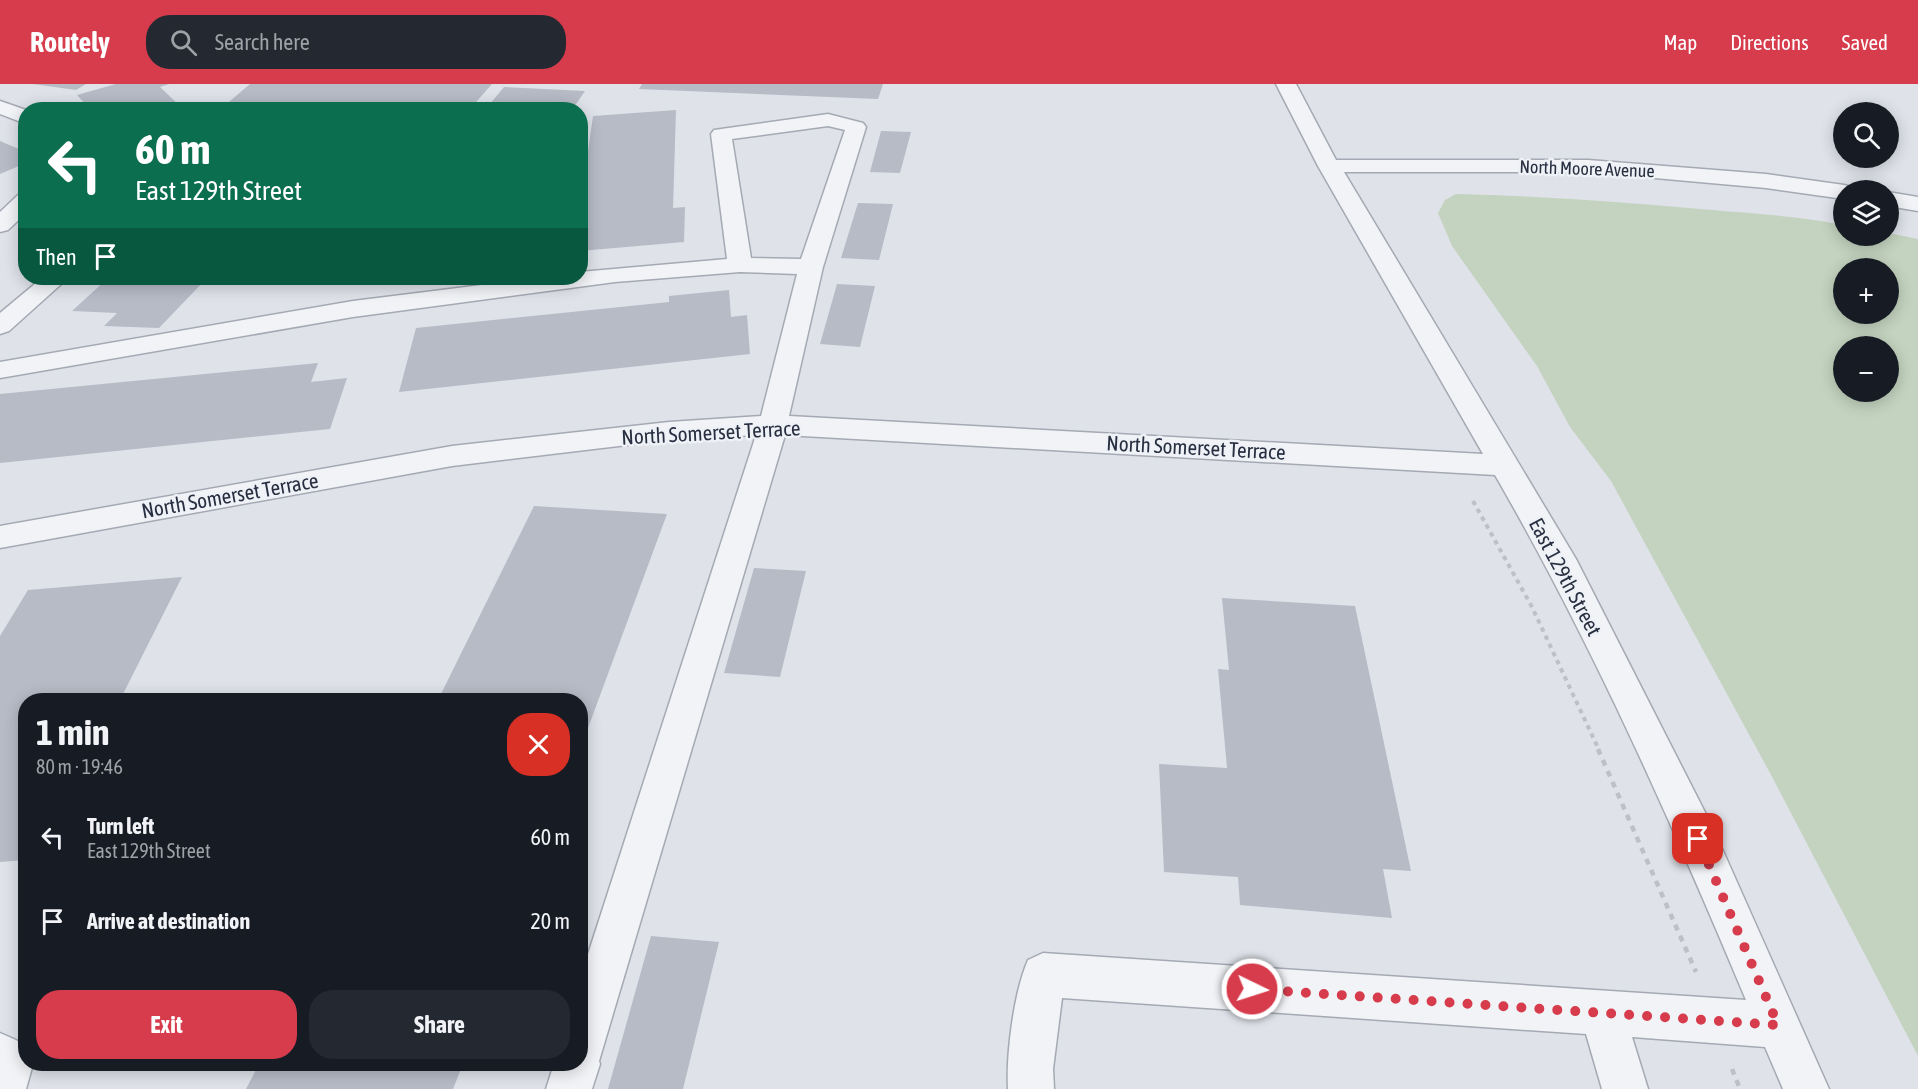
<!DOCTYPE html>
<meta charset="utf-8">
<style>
body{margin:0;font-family:"Asap Condensed",sans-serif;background:#242831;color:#f1f3f6;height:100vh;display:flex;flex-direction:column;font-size:22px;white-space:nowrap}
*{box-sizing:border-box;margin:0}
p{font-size:20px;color:#9ea1a6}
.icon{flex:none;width:33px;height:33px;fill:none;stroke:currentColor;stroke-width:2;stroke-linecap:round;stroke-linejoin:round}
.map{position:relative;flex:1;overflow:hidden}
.side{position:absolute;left:18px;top:609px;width:570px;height:378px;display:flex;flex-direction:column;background:#171b24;border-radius:24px;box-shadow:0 3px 15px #0003}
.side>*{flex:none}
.top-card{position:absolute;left:18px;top:18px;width:570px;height:183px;border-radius:24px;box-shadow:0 3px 15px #0003;background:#0b6e4f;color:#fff;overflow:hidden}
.buttons{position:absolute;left:1833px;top:18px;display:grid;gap:12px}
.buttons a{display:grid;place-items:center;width:66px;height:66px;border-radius:50%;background:#171b24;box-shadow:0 3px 15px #0003;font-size:30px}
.pin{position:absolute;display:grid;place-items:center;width:51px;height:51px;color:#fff;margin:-26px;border-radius:12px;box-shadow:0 3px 9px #0006}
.me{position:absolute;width:66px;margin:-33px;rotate:94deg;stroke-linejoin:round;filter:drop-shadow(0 0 4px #0008)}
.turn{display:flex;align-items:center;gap:21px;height:126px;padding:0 18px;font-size:27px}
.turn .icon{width:78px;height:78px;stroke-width:2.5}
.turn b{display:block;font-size:42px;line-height:51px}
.then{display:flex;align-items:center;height:57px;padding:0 18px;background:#0003;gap:12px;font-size:22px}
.round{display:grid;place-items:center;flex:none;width:63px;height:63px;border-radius:24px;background:#242831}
.summary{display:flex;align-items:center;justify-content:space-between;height:102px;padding:0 18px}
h1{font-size:36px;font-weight:700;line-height:45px}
.cta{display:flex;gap:12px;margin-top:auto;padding:12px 18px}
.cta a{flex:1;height:69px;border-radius:24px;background:#d63c4c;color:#fff;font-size:24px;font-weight:700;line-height:69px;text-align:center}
.cta a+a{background:#242831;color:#f1f3f6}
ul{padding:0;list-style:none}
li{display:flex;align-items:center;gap:18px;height:84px;padding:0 18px}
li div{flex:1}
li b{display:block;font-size:22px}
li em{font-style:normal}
header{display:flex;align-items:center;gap:36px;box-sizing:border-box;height:84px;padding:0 30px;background:#d63c4c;color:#fff}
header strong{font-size:28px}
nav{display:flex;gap:33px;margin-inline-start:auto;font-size:21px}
.search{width:420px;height:54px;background:#242831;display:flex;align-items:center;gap:15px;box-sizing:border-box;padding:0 21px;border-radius:24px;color:#9ea1a6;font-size:22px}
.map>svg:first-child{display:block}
.green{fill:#c3d3bf;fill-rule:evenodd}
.building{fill:#b6bbc6}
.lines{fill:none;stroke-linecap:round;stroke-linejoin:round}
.minor-casing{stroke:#a4a9b3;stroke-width:3}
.path-far1{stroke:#bdc0c8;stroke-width:4;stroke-dasharray:4.5 4.5;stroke-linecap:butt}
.path{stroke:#bdc0c8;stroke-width:4.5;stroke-dasharray:6 6;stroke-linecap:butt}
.minor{fill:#f2f3f7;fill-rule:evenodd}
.route{stroke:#d63c4c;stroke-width:10;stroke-dasharray:0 18}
.labels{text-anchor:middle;stroke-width:5;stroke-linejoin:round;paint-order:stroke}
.far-street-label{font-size:18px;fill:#272f41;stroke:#eef1f6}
.street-label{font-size:21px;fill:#272f41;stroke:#eef1f6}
</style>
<header>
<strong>Routely</strong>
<div class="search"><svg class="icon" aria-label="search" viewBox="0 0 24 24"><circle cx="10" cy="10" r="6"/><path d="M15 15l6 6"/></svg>Search here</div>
<nav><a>Map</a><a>Directions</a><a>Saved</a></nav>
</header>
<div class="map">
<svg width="1918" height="1005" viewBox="0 0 1918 1005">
<rect width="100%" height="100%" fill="#dfe2e9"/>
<path class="green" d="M 1456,110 C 1542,112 1627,118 1712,126 C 1756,130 1800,132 1843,141 L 1844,152 L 1888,152 L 1889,149 L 1918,155 L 1918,972 L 1770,689 L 1611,397 L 1570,343 L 1537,282 L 1452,162 L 1438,129 L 1445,116 ZM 1844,184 L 1888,184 L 1888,230 L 1844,230 ZM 1844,262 L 1888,262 L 1888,308 L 1844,308 Z"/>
<path class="building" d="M 33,0 L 86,0 L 76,6 Z
M 116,0 L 169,0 L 160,3 L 180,22 L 168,26 L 91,26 L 77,11 Z
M 250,0 L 492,0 L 469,26 L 287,26 L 223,23 Z
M 642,0 L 883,0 L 878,15 L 639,5 Z
M 504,3 L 585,7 L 572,26 L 485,26 Z
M 676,26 L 673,124 L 685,123 L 684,158 L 580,167 L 580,123 L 593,32 Z
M 881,47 L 911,48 L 900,89 L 870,88 Z
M 0,57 L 26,68 L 26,79 L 0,90 Z
M 858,119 L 893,120 L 879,176 L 841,174 Z
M 108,194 L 207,194 L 159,244 L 104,242 L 117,229 L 72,227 Z
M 241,194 L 297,194 L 297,195 L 237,200 Z
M 837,200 L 875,202 L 860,263 L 820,260 Z
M 729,206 L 731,233 L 747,231 L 750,270 L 399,308 L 416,244 L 669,218 L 669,212 Z
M 318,279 L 311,298 L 347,294 L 330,345 L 0,379 L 0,310 Z
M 534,422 L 667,430 L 581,663 L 580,616 L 438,616 Z
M 754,484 L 806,487 L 780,593 L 724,589 Z
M 182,493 L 120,616 L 26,616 L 26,776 L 0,778 L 0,552 L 28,506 Z
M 1222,514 L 1355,522 L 1411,787 L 1383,785 L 1392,834 L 1240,821 L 1238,793 L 1164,788 L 1159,680 L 1227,684 L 1218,585 L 1229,586 Z
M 651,852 L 719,858 L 683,1005 L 608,1005 Z
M 259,980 L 463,980 L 453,1005 L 246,1005 Z"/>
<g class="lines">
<defs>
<path id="minor" d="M 1276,0 L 1296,0 L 1336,76 L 1588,76 L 1766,90 L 1844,101 L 1852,103 L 1854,106 L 1844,106 L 1844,115 L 1766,104 L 1588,88 L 1344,88 L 1576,475 L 1712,742 L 1829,1005 L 1783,1005 L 1765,963 L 1632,953 L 1648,1005 L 1602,1005 L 1586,950 L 1062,914 L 1053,985 L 1054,1005 L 1008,1005 C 1006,970 1014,908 1028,876 L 1043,869 L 1746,916 C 1671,737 1592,559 1495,391 L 785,351 L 599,977 L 600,980 L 592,1005 L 546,1005 L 554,980 L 580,980 L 580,895 L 756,351 L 669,356 L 452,382 L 0,464 L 0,442 L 452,362 L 669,338 L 761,332 L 797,190 L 740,188 L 615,198 L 353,233 L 0,294 L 0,278 L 353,217 L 538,194 L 580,194 L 580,188 L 727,175 L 711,50 L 714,46 L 828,30 L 863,39 L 866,43 L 823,183 L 789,332 L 1483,370 L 1318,82 ZM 828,42 L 845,46 L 801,175 L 751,174 L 732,55 Z
M 0,17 L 26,26 L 26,40 L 0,30 Z
M 1888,108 L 1918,113 L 1918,127 L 1888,122 Z
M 26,109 L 26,129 L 8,146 L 0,148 L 0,128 L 18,111 Z
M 42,194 L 68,194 L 9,247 L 0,250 L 0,229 Z
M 0,949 L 16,956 L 26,963 L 26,980 L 33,980 L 26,1005 L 0,1005 Z"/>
</defs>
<use href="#minor" class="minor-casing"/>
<path class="path-far1" d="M 1473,417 L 1532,523 L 1599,666"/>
<path class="path" d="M 1598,665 L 1696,888
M 1732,985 L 1740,1005"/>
<use href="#minor" class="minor"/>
</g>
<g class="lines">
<path class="route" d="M 1252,905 L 1778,941 L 1698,755"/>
</g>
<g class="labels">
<g class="far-street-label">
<text transform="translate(1587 85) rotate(2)" y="6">North Moore Avenue</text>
</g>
<g class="street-label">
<text transform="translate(711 349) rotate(-3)" y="7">North Somerset Terrace</text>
<text transform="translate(1196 364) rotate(3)" y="7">North Somerset Terrace</text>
<text transform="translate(230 412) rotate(-10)" y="7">North Somerset Terrace</text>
<text transform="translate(1565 493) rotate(62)" y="7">East 129th Street</text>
</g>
</g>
</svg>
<div class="buttons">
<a><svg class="icon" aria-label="search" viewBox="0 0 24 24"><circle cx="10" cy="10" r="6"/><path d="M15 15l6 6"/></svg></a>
<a><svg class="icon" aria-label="layers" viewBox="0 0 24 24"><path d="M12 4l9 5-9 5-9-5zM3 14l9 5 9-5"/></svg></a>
<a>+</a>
<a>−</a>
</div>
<div class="pin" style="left:1698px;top:755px;background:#d93025"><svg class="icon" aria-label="arrive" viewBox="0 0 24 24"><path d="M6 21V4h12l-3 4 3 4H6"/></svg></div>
<svg class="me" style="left:1252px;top:905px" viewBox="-20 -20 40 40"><circle r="17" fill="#d63c4c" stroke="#fff" stroke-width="3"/><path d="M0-11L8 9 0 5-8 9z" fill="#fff"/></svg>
<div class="top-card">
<div class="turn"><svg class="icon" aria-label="left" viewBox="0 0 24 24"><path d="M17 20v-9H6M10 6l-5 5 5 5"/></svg><div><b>60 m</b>East 129th Street</div></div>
<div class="then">Then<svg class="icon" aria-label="arrive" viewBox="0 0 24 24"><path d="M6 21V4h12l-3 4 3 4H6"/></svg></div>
</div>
<section class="side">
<div class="summary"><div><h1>1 min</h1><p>80 m · 19:46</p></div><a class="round" style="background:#d93025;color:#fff"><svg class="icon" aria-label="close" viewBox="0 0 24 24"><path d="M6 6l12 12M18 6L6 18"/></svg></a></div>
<ul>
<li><svg class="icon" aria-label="left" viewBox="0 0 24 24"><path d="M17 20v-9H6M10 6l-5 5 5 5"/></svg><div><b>Turn left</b><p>East 129th Street</p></div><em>60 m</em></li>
<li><svg class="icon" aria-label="arrive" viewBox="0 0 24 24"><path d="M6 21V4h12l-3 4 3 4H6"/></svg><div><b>Arrive at destination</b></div><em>20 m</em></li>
</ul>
<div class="cta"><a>Exit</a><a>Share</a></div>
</section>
</div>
